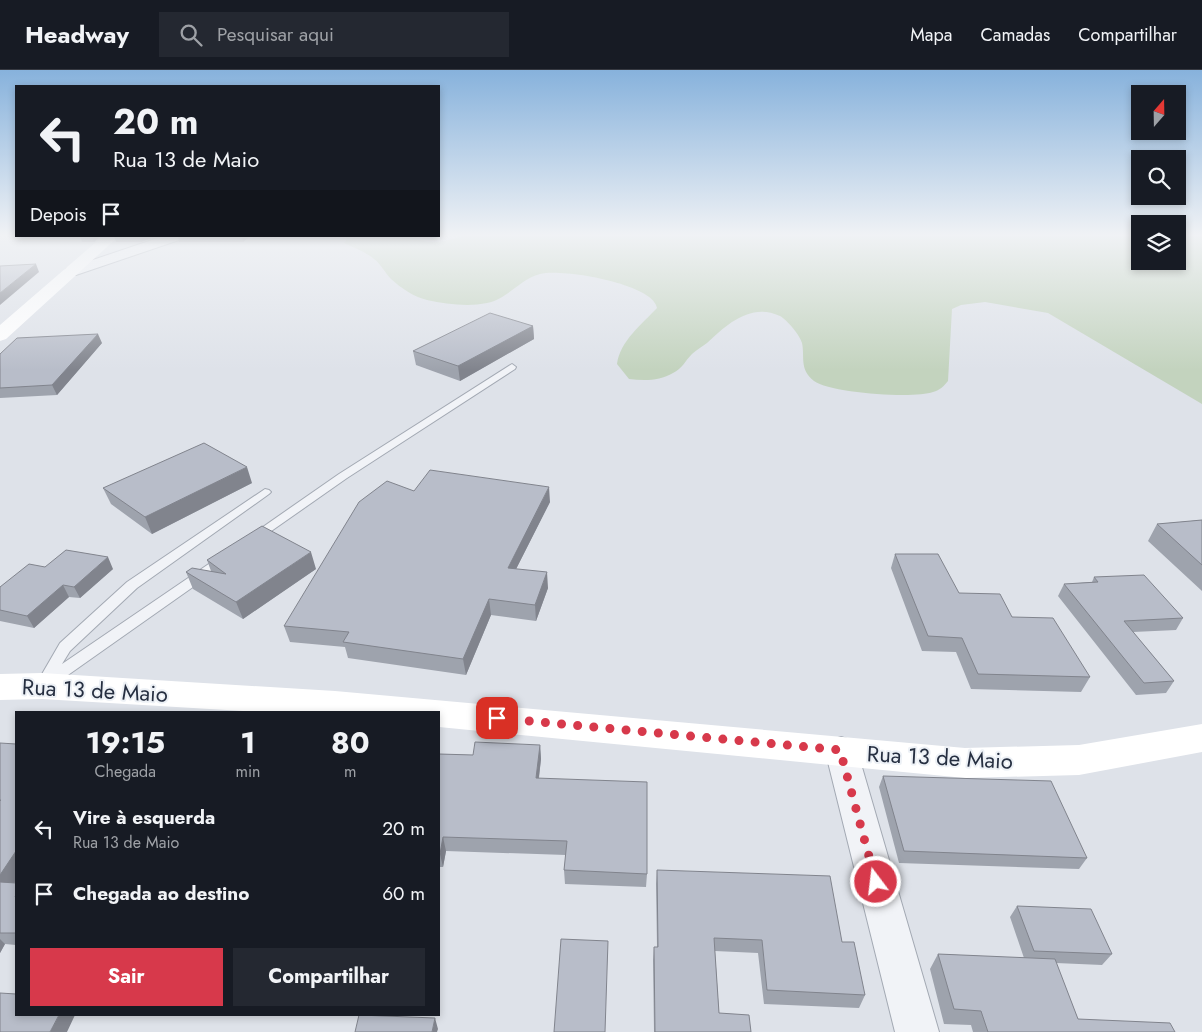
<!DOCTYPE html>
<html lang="pt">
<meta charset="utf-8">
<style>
body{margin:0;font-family:Jost,sans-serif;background:#242831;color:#f1f3f6;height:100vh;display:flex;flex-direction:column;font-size:19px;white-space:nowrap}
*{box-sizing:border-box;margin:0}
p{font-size:16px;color:#9ea1a6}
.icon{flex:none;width:28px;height:28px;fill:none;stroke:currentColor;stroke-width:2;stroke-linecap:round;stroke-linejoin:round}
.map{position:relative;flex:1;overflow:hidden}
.drawer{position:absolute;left:15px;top:641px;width:425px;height:305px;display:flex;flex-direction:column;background:#171b24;border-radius:0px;box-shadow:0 2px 8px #0003}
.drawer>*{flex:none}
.top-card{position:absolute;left:15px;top:15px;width:425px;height:152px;border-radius:0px;box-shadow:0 2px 8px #0003;background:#171b24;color:#f1f3f6;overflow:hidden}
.needle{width:32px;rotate:20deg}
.tools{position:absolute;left:1131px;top:15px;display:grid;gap:10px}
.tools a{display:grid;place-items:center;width:55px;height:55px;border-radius:0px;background:#171b24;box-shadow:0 2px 8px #0003;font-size:25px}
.pin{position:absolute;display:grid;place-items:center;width:42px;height:42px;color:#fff;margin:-21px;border-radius:10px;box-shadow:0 2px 8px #0006}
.me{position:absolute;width:55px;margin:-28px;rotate:345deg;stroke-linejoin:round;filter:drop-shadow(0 0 4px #0008)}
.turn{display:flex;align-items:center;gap:18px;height:105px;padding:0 15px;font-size:22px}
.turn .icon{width:65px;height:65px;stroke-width:2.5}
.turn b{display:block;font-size:35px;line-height:42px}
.then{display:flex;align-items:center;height:48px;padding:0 15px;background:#0003;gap:10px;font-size:19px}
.eta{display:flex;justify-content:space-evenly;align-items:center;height:85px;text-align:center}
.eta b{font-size:30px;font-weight:700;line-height:35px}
.action{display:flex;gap:10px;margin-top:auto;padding:10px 15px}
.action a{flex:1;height:58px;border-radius:0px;background:#d7394b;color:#fff;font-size:20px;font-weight:700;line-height:58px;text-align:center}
.action a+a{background:#242831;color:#f1f3f6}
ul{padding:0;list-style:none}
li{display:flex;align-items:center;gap:15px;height:65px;padding:0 15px}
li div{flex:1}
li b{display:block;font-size:19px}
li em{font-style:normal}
header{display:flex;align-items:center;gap:30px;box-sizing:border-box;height:70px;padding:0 25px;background:#171b24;border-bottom:1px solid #363941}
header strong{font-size:24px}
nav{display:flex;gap:28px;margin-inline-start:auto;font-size:18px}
.search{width:350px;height:45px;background:#242831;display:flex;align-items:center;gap:12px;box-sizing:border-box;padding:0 18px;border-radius:0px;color:#9ea1a6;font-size:19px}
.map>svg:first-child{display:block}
.green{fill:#c3d3be}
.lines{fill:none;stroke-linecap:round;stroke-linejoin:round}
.lane-casing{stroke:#a3a9b3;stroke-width:2}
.street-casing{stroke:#a3a9b3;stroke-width:2}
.lane{fill:#f1f3f7;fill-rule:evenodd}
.street{fill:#f1f3f7;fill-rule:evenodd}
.secondary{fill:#fff;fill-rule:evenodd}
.wall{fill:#9ea3ad}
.shaded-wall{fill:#81848d}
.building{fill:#b8bdc9;stroke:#81848d}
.route{stroke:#d7394b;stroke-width:9;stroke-dasharray:0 16.2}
.labels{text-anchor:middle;stroke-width:4;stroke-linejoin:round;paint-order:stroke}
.near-street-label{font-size:22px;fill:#262f41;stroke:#edf1f6}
</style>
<header>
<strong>Headway</strong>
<div class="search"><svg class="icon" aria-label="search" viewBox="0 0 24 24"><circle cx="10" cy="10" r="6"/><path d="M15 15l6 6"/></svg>Pesquisar aqui</div>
<nav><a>Mapa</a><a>Camadas</a><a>Compartilhar</a></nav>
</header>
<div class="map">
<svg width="1202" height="962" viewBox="0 0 1202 962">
<rect width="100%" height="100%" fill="#dee2e9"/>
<path class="green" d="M 468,165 L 1140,165 L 1140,191 L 1178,191 L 1178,165 L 1202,165 L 1202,334 L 1048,243 L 985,232 L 961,235 L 952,239 L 948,311 C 944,316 940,320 933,322 C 914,329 830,323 814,311 C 799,299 805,287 802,273 C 800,265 787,250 780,246 C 751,232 726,255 707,273 C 702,277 696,280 692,284 C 685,291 682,299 673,303 C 660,311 644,311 629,309 L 617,294 C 620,271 642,254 657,238 C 654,214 562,198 540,204 C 520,209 509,228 487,233 C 468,237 446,234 427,230 C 414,227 401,218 391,209 C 385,203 381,194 374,189 C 366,182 354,178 344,173 L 347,169 L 345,166 L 406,166 L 428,172 L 440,172 Z"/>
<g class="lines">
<defs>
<path id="lane" d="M 512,294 L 516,297 L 515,299 L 347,408 L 257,471 L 253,472 L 247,468 L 339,404 Z
M 265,419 L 269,420 L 271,422 L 269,424 L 137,518 L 70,581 L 62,594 L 219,487 L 227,487 L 229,490 L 227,493 L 51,617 L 46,619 L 41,617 L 38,611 L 60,573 L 127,512 Z"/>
<path id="street" d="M 164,166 L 183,166 L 182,169 L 76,205 L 66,205 L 64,202 L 66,199 Z
M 841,667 L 853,671 L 857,680 L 939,962 L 895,962 L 825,680 L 829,671 Z"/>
</defs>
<use href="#lane" class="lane-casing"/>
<use href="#street" class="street-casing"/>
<use href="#lane" class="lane"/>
<use href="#street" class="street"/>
<path class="secondary" d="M 103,166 L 119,166 L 6,269 L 0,271 L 0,255 Z
M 42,603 L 335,621 L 965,678 L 1079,675 L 1202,654 L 1202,682 L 1079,705 L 965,708 L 439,657 L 439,642 L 261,642 L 42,629 L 0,630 L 0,604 Z"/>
</g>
<path class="wall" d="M 80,166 L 100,166 L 94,172 L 82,172 Z
M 114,166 L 157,166 L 141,172 L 116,172 Z
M 179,166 L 250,166 L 243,172 L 179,172 L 178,167 Z
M 533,256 L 534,269 L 460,311 L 416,295 L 413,281 Z
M 102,273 L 57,325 L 0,328 L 0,284 Z
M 252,413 L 152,464 L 111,434 L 103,418 Z
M 414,421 L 550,432 L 516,499 L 548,518 L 536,551 L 491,545 L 466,605 L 348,588 L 345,577 L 290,572 L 284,556 Z
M 1202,450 L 1202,521 L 1148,471 L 1157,454 Z
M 895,484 L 959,523 L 1012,547 L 1090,607 L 1081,622 L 971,619 L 956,582 L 922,581 L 891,498 Z
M 207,490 L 316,499 L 243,549 L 193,519 L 186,502 L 211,501 Z
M 45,497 L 113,499 L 80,528 L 69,527 L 34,558 L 0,551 L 0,517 Z
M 1094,507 L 1183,548 L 1176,560 L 1133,562 L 1174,611 L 1166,623 L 1136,625 L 1058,526 L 1064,514 L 1092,512 Z
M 0,673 L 15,813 L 16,813 L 16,875 L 5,874 L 0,883 Z
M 540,675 L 541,689 L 539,708 L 647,804 L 646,817 L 565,814 L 564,800 L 566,785 L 446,781 L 443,797 L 439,797 L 439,684 L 473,685 Z
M 883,706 L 1087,788 L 1079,799 L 899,793 L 879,717 Z
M 657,800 L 842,872 L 865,925 L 859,938 L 764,934 L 758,883 L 715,881 L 719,943 L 751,962 L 654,962 L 653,890 L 654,877 L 657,877 L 656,814 Z
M 1017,836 L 1112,884 L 1102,895 L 1056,893 L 1078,949 L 1175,962 L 973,962 L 971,955 L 944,954 L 930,899 L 938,884 L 1024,888 L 1010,847 Z"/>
<path class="shaded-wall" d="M 92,166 L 100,166 L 94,172 Z
M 140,166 L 157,166 L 141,172 L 139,167 Z
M 243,166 L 250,166 L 243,172 L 242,167 Z
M 36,194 L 39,202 L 0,235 L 0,223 Z
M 533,256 L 534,269 L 460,311 L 458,296 Z
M 98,264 L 102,273 L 57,325 L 52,315 Z
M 247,397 L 252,413 L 152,464 L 145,447 Z
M 549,417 L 550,432 L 509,513 L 508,498 Z
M 311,482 L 316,499 L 243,549 L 236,532 Z
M 108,487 L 113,499 L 80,528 L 74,517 Z
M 547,502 L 548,518 L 536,551 L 535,535 Z
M 63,515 L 69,527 L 34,558 L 27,546 Z
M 489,529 L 491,545 L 466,605 L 463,589 Z
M 540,675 L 541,689 L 537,722 L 536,708 Z
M 443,767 L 446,781 L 443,797 L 440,784 Z
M 16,781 L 16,810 L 7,825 L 0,817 L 0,805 Z
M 0,869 L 5,874 L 0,883 Z
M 59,945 L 75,945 L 67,962 L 50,962 Z
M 435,948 L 438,959 L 437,962 L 432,962 Z"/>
<path class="building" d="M 114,166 L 140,166 L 114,167 Z
M 179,166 L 243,166 L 242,167 L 178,167 Z
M 36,194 L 0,223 L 0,196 Z
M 490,243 L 533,256 L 458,296 L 413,281 Z
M 98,264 L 52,315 L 0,318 L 0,284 L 17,268 Z
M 204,373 L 247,397 L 145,447 L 103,418 Z
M 430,400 L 549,417 L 508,498 L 547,502 L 535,535 L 489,529 L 463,589 L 343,572 L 349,562 L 284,556 L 359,432 L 387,411 L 414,421 Z
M 1202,450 L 1202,495 L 1157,454 Z
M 262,456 L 311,482 L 236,532 L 186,502 L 192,498 L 226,504 L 207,490 Z
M 66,480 L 108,487 L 74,517 L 63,515 L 27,546 L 0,540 L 0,517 L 29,494 L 45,497 Z
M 895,484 L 938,484 L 959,523 L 1000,524 L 1012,547 L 1053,548 L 1090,607 L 978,604 L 962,568 L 928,566 Z
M 1144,505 L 1183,548 L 1124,551 L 1174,611 L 1144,613 L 1064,514 L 1098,512 L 1094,507 Z
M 475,672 L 540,675 L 536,708 L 647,712 L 647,804 L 564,800 L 567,771 L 443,767 L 440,784 L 439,783 L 439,684 L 473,685 Z
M 0,673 L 16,674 L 16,781 L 0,805 L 0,731 L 1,730 L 0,730 Z
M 883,706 L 1051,711 L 1087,788 L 904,781 Z
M 657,800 L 830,806 L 842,872 L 854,872 L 865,925 L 767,920 L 762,870 L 714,868 L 719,943 L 749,945 L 751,962 L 655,962 L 654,877 L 658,877 Z
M 0,812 L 16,813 L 16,825 L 15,827 L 16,827 L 16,863 L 0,863 Z
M 1017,836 L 1091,839 L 1112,884 L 1034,881 Z
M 561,869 L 608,871 L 605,962 L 554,962 Z
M 938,884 L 1055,889 L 1078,949 L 1170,953 L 1175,962 L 988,962 L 981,941 L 954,939 Z
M 0,923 L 16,924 L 16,945 L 59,945 L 50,962 L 0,962 Z
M 359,945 L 435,948 L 432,962 L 355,962 Z"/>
<linearGradient id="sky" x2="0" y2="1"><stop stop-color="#87b2dc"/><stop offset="0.55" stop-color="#f0f2f5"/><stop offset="1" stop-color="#f0f2f5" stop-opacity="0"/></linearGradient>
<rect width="1202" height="300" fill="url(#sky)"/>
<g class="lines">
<path class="route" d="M 497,648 L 840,680 L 876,812"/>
</g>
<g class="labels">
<g class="near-street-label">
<text transform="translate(95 620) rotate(3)" y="8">Rua 13 de Maio</text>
<text transform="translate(940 687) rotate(3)" y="8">Rua 13 de Maio</text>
</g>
</g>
</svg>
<div class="tools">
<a><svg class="needle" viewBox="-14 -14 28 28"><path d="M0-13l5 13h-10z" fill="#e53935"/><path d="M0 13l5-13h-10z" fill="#9ea1a6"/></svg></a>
<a><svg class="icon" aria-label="search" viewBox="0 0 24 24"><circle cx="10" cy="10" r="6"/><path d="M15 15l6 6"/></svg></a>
<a><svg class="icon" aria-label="layers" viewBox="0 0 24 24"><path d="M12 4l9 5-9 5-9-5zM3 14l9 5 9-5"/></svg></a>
</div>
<div class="pin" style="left:497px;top:648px;background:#d93025"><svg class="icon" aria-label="arrive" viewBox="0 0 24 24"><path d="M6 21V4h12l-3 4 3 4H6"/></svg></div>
<svg class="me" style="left:876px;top:812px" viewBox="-20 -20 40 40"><circle r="17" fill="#d7394b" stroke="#fff" stroke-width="3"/><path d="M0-11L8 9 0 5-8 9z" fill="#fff"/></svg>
<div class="top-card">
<div class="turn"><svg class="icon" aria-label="left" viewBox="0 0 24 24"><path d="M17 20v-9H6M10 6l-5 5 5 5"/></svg><div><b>20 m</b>Rua 13 de Maio</div></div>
<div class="then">Depois<svg class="icon" aria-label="arrive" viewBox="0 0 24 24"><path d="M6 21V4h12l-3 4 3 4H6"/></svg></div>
</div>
<section class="drawer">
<div class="eta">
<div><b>19:15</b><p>Chegada</p></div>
<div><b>1</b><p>min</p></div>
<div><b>80</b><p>m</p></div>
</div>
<ul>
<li><svg class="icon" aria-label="left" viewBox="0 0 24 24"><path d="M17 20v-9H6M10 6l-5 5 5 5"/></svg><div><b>Vire à esquerda</b><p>Rua 13 de Maio</p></div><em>20 m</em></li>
<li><svg class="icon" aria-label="arrive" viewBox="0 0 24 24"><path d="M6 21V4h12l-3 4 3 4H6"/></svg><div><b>Chegada ao destino</b></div><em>60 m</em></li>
</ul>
<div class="action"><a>Sair</a><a>Compartilhar</a></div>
</section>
</div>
